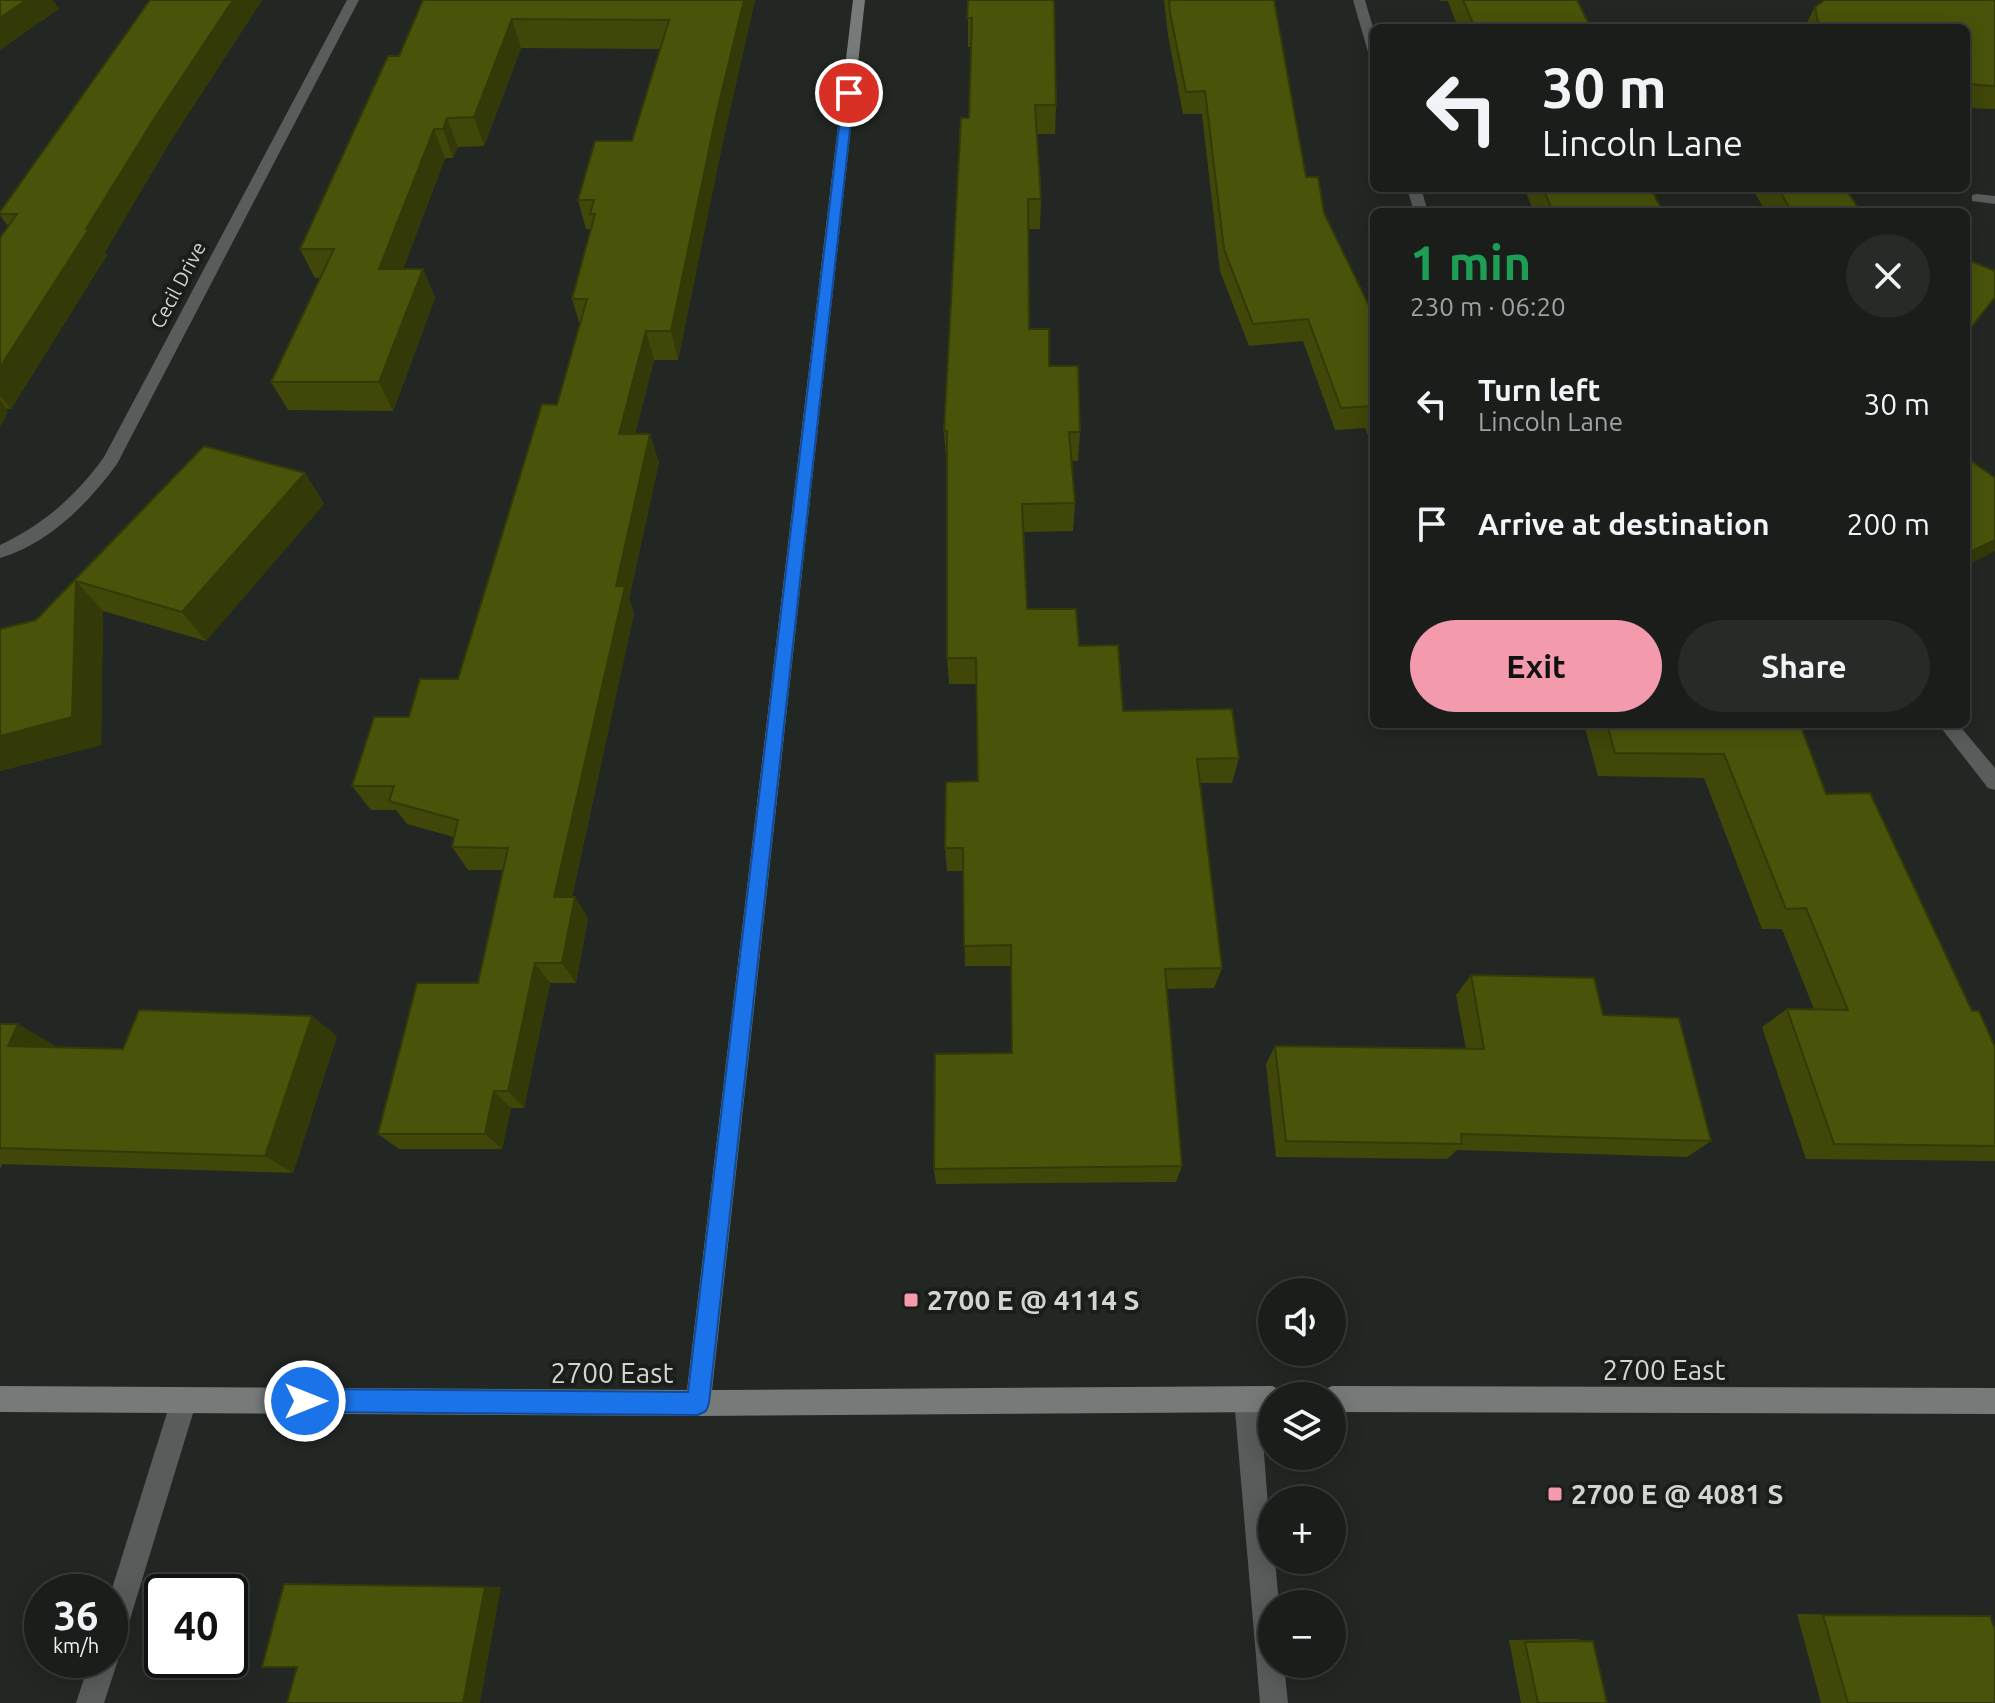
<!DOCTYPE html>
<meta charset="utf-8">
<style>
body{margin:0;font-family:Ubuntu,sans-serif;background:#272a27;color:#f1f3f6;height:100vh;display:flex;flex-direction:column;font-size:30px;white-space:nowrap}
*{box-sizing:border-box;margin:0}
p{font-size:26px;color:#9fa2a2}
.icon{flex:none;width:44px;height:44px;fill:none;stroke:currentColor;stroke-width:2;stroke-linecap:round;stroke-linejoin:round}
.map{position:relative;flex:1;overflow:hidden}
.sheet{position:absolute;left:1370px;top:208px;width:600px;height:520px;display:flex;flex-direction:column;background:#1a1d1a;border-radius:12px;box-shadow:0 4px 20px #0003,0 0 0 2px #383b39}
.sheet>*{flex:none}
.banner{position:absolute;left:1370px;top:24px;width:600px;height:168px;border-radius:12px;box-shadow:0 4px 20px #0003,0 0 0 2px #383b39;background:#1a1d1a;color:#f1f3f6;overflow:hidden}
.controls{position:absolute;left:1258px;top:1278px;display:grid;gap:16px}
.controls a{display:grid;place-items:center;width:88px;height:88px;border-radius:50%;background:#1a1d1a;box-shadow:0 4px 20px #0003,0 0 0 2px #383b39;font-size:40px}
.speed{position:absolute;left:24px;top:1574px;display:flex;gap:16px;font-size:40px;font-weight:700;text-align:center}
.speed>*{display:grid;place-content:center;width:104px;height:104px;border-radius:50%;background:#1a1d1a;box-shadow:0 4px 20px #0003,0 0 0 2px #383b39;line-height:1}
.speed small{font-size:20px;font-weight:400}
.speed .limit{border:4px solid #111;border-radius:12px;background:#fff;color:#111}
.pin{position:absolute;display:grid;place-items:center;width:68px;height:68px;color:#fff;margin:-34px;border:4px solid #fff;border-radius:50%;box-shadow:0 2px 8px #0007}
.me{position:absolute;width:88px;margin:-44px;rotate:90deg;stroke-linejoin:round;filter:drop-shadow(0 0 6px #0008)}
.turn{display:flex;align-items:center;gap:28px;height:168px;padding:0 40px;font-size:36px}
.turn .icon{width:104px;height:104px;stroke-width:2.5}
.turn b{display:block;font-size:56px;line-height:68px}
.round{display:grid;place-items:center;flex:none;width:84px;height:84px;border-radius:42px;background:#272a27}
.head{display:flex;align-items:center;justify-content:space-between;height:136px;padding:0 40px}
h1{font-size:48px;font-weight:700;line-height:60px;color:#1e9e55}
.cta{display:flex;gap:16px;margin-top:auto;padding:16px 40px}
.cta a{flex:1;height:92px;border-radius:48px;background:#f39aac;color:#111;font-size:32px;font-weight:700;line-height:92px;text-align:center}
.cta a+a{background:#272a27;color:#f1f3f6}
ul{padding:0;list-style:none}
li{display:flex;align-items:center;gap:24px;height:120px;padding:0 40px}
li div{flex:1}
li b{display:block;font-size:30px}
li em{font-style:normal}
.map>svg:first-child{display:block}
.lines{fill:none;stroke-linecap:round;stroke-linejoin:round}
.street{fill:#5a5c5b;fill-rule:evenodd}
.secondary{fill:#767b79;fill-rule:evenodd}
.wall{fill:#404709}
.shaded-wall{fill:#343a07}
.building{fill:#4a530a;stroke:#343a07;stroke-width:2}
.route{fill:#1a73e8;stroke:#114b97;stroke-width:2}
.poi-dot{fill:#f39aac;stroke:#1a1d1a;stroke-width:3}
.labels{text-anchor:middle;stroke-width:8;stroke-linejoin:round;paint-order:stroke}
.far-street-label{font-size:20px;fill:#d3d5d3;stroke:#1a1d1a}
.near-poi-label{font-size:28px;font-weight:bold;fill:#d3d5d3;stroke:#1a1d1a;text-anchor:start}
.near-street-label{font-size:28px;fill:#d3d5d3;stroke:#1a1d1a}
</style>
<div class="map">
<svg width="1995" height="1703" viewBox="0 0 1995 1703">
<rect width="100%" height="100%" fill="#232723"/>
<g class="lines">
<path class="street" d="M 347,0 L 359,0 L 117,464 C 88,504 48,544 0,558 L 0,545 C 43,525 77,495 104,457 Z
M 1353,0 L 1365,0 L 1374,31 L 1374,56 L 1368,52 Z
M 1407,188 L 1421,188 L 1428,212 L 1414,212 Z
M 1977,194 L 1995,196 L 1995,204 L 1972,201 L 1972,195 Z
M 1938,724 L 1958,724 L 1995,768 L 1995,790 L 1988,788 Z
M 1247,1386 L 1256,1390 L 1260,1399 L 1272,1560 L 1275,1560 L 1279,1604 L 1272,1604 L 1272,1664 L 1284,1664 L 1288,1703 L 1260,1703 L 1234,1399 L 1238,1390 Z
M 184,1387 L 193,1391 L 197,1400 L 124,1639 L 120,1649 L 114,1651 L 118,1660 L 104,1703 L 76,1703 L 90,1660 L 110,1660 L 110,1595 L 171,1400 L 175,1391 Z"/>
<path class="secondary" d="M 853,0 L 865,0 L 712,1390 L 1272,1386 L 1281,1390 L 1283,1396 L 1272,1396 L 1272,1412 L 698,1416 L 0,1412 L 0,1386 L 687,1390 Z
M 1332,1386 L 1995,1388 L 1995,1414 L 1332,1412 L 1332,1396 L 1321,1396 L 1323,1390 Z"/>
</g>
<path class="wall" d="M 150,0 L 262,0 L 168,145 L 105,252 L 107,255 L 11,409 L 7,409 L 6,416 L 0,427 L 0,238 L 8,226 L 0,215 L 0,212 Z
M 423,0 L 755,0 L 724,136 L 678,360 L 654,360 L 635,434 L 659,462 L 629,599 L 634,613 L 572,897 L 575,897 L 588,918 L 576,983 L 550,983 L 524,1108 L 511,1108 L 502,1149 L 399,1149 L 378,1134 L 478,983 L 503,870 L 468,870 L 452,847 L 454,837 L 407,824 L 396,810 L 371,810 L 352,786 L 409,717 L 458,679 L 557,405 L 580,325 L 572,299 L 591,229 L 586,229 L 578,200 L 632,141 L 660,49 L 521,48 L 484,146 L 458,147 L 453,158 L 445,158 L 403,269 L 423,269 L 435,298 L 393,411 L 288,410 L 271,382 L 320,278 L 315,278 L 300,249 L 399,56 Z
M 968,0 L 1056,105 L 1055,134 L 1037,134 L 1041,199 L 1040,229 L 1028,229 L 1029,329 L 1049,366 L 1080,432 L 1078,461 L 1071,461 L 1075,503 L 1073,531 L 1024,532 L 1027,609 L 1079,646 L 1123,711 L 1239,758 L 1232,783 L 1200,783 L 1222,968 L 1214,988 L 1166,989 L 1182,1166 L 1176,1182 L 936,1184 L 934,1169 L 1011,1053 L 1011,966 L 965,966 L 963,871 L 947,871 L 945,848 L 978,781 L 977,684 L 949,684 L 947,658 L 947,460 L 946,460 L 944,431 L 969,118 L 971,47 L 968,47 Z
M 1164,0 L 1274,0 L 1306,177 L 1374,316 L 1374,450 L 1365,428 L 1335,430 L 1303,341 L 1249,346 L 1220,271 L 1202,114 L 1183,114 L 1168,35 Z
M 1440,0 L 1577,0 L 1591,28 L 1458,28 L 1448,1 L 1440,1 Z
M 1995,0 L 1995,109 L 1966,108 L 1966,28 L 1804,28 L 1815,7 Z
M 1524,188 L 1651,188 L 1663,212 L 1534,212 Z
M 1752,188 L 1845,188 L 1861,212 L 1766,212 Z
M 204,446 L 305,473 L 324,504 L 206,641 L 103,611 L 101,745 L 0,771 L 0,629 L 36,620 Z
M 1584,724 L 1800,724 L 1826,794 L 1995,1047 L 1995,1161 L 1806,1159 L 1762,1027 L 1787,1009 L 1814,1009 L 1782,929 L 1762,929 L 1704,778 L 1598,776 Z
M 1471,975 L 1603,1015 L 1711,1141 L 1687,1157 L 1457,1150 L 1447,1159 L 1276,1157 L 1266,1064 L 1275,1046 L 1466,1049 L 1456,995 Z
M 0,1024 L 54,1045 L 53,1047 L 123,1049 L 337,1036 L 293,1173 L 2,1164 L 0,1170 Z
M 1797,1614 L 1959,1616 L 1995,1703 L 1821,1703 Z
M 1574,1639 L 1593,1641 L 1607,1703 L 1521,1703 L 1509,1640 Z"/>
<path class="shaded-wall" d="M 26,0 L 53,0 L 59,9 L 0,50 L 0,18 Z
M 233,0 L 262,0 L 168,145 L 105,252 L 107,255 L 11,409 L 0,396 L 0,367 L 154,119 Z
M 744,0 L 755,0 L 724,136 L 678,360 L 671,331 L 718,107 Z
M 512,19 L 521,48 L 484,146 L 474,117 Z
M 447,118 L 458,147 L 453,158 L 443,129 Z
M 434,129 L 445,158 L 392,298 L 379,269 Z
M 423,269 L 435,298 L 393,411 L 379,382 Z
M 646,331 L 654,360 L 628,462 L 619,434 Z
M 0,400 L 7,409 L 6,416 L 0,427 Z
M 650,434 L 659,462 L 629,599 L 634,613 L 567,918 L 554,897 L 616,586 Z
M 305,473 L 324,504 L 206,641 L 182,612 Z
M 1995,540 L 1995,551 L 1966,566 L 1966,554 Z
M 76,581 L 103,611 L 101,745 L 0,771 L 0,736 Z
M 575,897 L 588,918 L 576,983 L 562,963 Z
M 535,963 L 550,983 L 524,1108 L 508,1091 Z
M 312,1016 L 337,1036 L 293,1173 L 265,1156 Z
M 18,1024 L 54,1045 L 44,1066 L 8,1046 Z
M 494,1091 L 511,1108 L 502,1149 L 485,1134 Z
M 485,1587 L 501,1587 L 480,1703 L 463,1703 Z"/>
<path class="building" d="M 0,0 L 26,0 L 0,18 Z
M 150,0 L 233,0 L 154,119 L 86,229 L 89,229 L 0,367 L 0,238 L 17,214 L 0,214 L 0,212 Z
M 423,0 L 744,0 L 718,107 L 671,331 L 646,331 L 619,434 L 650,434 L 616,586 L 625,586 L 554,897 L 575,897 L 562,963 L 535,963 L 508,1091 L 494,1091 L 485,1134 L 378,1134 L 417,983 L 478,983 L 508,848 L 452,847 L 458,820 L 389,801 L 394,786 L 352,786 L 374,717 L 409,717 L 420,679 L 458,679 L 542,404 L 557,405 L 587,299 L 572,299 L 595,214 L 590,214 L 594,200 L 578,200 L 595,141 L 632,141 L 669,20 L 512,19 L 474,117 L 447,118 L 443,129 L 434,129 L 379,269 L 423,269 L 379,382 L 271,382 L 334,249 L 300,249 L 388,56 L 399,56 Z
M 968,0 L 1054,0 L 1056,105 L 1035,105 L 1041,199 L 1028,199 L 1029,329 L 1049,329 L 1049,366 L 1078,366 L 1080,432 L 1069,432 L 1075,503 L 1022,504 L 1027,609 L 1076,609 L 1079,646 L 1118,645 L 1123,711 L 1232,709 L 1239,758 L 1197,759 L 1222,968 L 1165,969 L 1182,1166 L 934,1169 L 935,1054 L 1012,1053 L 1011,945 L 964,946 L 963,848 L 945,848 L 946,782 L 978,781 L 976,658 L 947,658 L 947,431 L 944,431 L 961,118 L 969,118 L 972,18 L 967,18 Z
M 1169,0 L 1274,0 L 1306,177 L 1318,177 L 1324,213 L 1374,316 L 1374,412 L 1372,406 L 1341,408 L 1308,319 L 1253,324 L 1224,249 L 1205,91 L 1186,92 L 1170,13 Z
M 1463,0 L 1577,0 L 1591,28 L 1475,28 Z
M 1825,0 L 1995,0 L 1995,86 L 1966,84 L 1966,28 L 1819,28 L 1815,7 Z
M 1543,188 L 1651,188 L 1663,212 L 1553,212 Z
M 1778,188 L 1845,188 L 1861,212 L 1792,212 Z
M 1966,259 L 1995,271 L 1995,297 L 1966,334 Z
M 204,446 L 305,473 L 182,612 L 76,581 L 72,717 L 0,736 L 0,629 L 36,620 Z
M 1966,457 L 1995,478 L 1995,540 L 1966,554 Z
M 1607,724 L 1800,724 L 1826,794 L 1870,793 L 1972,1011 L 1979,1011 L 1995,1047 L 1995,1146 L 1834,1144 L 1787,1009 L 1848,1010 L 1806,908 L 1786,909 L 1724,754 L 1615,753 Z
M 1471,975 L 1594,978 L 1603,1015 L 1679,1018 L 1711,1141 L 1461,1134 L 1462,1144 L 1286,1141 L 1275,1046 L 1484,1049 Z
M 139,1010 L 312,1016 L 265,1156 L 0,1148 L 0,1024 L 18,1024 L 8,1046 L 123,1049 Z
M 284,1584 L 485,1587 L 463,1703 L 287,1703 L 297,1667 L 262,1667 Z
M 1823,1615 L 1990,1616 L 1995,1630 L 1995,1703 L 1848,1703 Z
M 1593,1641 L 1607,1703 L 1538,1703 L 1525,1642 Z"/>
<path class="route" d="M 849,90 L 854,93 L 709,1403 L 706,1411 L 698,1415 L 305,1412 L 297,1409 L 294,1401 L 297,1392 L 305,1389 L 688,1392 L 843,93 Z"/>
<g class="poi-dot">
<rect x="903" y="1292" width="16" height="16" rx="4"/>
<rect x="1547" y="1486" width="16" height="16" rx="4"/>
</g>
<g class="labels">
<g class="far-street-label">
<text transform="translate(178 285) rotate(-62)" y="7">Cecil Drive</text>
</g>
<g class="near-poi-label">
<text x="927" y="1310">2700 E @ 4114 S</text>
<text x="1571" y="1504">2700 E @ 4081 S</text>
</g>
<g class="near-street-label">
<text x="1664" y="1380">2700 East</text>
<text x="612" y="1383">2700 East</text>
</g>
</g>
</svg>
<div class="controls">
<a><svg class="icon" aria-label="sound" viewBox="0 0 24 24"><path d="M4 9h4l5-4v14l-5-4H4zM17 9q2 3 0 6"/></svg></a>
<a><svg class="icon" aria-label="layers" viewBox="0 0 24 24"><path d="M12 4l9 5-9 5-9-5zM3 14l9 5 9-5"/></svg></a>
<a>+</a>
<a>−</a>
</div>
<div class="speed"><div>36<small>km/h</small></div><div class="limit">40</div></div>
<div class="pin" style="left:849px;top:93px;background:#d93025"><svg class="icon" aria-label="arrive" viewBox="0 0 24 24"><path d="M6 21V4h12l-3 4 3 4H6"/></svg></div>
<svg class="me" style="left:305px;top:1401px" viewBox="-20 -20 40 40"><circle r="17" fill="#1a73e8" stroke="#fff" stroke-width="3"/><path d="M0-11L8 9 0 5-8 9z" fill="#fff"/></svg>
<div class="banner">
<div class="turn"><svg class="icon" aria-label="left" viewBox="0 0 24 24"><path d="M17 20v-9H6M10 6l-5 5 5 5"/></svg><div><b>30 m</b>Lincoln Lane</div></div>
</div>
<section class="sheet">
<div class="head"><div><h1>1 min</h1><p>230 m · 06:20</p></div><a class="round"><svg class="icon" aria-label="close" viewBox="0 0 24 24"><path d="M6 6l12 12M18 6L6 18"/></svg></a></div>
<ul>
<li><svg class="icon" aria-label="left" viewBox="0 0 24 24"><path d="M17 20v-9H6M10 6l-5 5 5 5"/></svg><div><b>Turn left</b><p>Lincoln Lane</p></div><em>30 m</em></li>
<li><svg class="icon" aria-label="arrive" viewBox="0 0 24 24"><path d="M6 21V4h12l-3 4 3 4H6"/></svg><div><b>Arrive at destination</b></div><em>200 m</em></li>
</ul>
<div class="cta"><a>Exit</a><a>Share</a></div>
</section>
</div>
